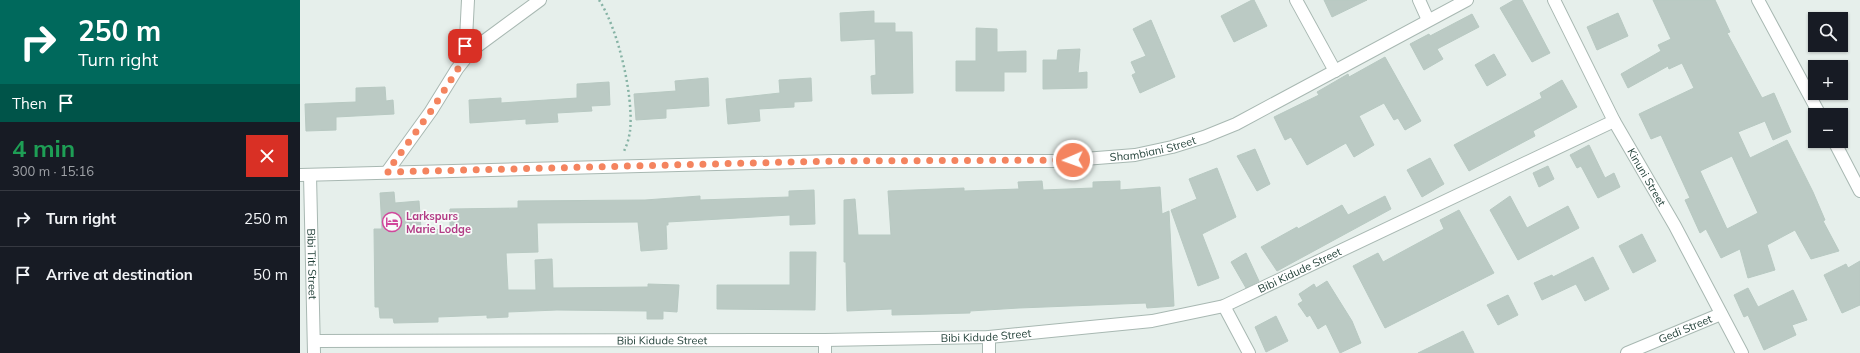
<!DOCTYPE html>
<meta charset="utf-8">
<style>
body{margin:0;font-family:Mulish,sans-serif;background:#242831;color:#f1f3f6;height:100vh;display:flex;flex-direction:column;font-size:15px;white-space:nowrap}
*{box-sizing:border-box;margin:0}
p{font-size:13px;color:#9ea1a6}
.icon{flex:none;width:22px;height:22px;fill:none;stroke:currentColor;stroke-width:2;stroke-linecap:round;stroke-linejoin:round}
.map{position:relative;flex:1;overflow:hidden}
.details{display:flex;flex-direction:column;background:#171b24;width:300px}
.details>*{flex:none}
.guide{background:#00695c;color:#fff;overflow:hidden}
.tools{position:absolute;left:1508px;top:12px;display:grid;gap:8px}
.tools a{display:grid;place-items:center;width:40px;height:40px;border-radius:0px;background:#171b24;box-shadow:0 1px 3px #0004;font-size:20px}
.pin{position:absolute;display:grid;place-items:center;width:34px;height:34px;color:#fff;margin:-17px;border-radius:8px;box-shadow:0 2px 6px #0006}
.me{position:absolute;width:44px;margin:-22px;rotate:268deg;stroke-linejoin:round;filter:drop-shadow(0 0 3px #0008)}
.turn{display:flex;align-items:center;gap:14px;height:84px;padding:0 12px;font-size:18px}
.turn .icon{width:52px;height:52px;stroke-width:2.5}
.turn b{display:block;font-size:28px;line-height:34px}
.then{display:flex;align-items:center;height:38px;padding:0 12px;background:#0003;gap:8px;font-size:15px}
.round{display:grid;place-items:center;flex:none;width:42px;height:42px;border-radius:0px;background:#242831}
.head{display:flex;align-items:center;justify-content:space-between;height:68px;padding:0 12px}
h1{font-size:24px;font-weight:700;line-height:30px;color:#1e9e55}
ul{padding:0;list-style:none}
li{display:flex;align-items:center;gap:12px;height:56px;padding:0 12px;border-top:1px solid #363941}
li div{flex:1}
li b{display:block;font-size:15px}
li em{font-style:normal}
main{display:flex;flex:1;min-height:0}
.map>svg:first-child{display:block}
.building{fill:#bbcac4;stroke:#b8c9c2;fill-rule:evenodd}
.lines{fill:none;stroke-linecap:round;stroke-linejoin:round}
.minor-casing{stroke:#a8b8b2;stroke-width:14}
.tertiary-casing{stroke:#a8b8b2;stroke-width:14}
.path{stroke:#86b3a5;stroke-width:2.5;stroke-dasharray:2 3;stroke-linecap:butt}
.minor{stroke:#fff;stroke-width:12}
.tertiary{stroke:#fff;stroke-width:12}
.route{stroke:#f4845f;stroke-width:7;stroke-dasharray:0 12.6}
.labels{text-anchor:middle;stroke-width:3.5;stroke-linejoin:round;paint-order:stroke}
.street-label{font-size:11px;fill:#24423a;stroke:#f7fbf9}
.hotel-label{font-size:11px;font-weight:bold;fill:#b23c85;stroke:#f7fbf9;text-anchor:start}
</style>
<main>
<section class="details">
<div class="guide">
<div class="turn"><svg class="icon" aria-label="right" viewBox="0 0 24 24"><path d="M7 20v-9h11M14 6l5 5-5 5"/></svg><div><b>250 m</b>Turn right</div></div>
<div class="then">Then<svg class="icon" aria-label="arrive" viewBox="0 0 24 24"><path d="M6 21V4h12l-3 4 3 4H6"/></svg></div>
</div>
<div class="head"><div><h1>4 min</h1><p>300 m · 15:16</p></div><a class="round" style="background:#d93025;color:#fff"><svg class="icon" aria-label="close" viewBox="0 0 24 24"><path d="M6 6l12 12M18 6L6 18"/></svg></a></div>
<ul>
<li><svg class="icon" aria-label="right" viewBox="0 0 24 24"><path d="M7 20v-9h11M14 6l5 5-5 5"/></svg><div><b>Turn right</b></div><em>250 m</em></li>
<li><svg class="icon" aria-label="arrive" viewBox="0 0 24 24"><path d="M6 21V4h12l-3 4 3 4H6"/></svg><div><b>Arrive at destination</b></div><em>50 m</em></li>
</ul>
</section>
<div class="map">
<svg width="1560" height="353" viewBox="0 0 1560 353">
<rect width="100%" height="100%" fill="#e6efeb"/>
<path class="building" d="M 952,0 L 954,0 L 967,26 L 934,42 L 921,16 Z
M 1024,0 L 1067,0 L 1032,17 Z
M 1214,0 L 1222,0 L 1250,53 L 1232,62 L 1200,8 Z
M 1353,0 L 1415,0 L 1430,32 L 1427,33 L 1462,98 L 1474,93 L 1491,132 L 1473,140 L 1465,121 L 1438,132 L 1450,158 L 1487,140 L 1513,192 L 1525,220 L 1523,221 L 1539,251 L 1511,259 L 1495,230 L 1467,245 L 1475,270 L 1448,278 L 1440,249 L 1421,258 L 1406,229 L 1400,233 L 1385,200 L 1390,198 L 1361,135 L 1351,139 L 1339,114 L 1394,88 L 1382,63 L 1369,69 L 1368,66 L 1328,88 L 1321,74 L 1361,51 L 1358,45 L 1371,39 ZM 1432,156 L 1458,213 L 1427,229 L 1400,171 Z
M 574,11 L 574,23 L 595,23 L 595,32 L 612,32 L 613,93 L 572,94 L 571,76 L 576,75 L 575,39 L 541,41 L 540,13 Z
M 1318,13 L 1328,36 L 1297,50 L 1287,27 Z
M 1172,14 L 1179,27 L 1137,49 L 1143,59 L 1124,70 L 1110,44 L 1129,34 L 1130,36 Z
M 851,20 L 875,77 L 840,93 L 832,75 L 836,73 L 831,62 L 846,56 L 833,29 Z
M 676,28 L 697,29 L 697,52 L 726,51 L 726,72 L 704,72 L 704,91 L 656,91 L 656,61 L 676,61 Z
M 780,49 L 778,73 L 787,72 L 787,88 L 743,89 L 743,60 L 757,60 L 758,50 Z
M 1194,54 L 1206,75 L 1187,86 L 1175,65 Z
M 1085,57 L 1121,121 L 1105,130 L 1098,118 L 1094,120 L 1084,103 L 1059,116 L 1074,145 L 1054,157 L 1046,143 L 1007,165 L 991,137 L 985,140 L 974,117 L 1019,95 L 1017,92 L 1048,74 L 1049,77 Z
M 408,78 L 409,106 L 366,109 L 366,118 L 336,120 L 334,94 L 376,91 L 375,81 Z
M 511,78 L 512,101 L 494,102 L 494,107 L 459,109 L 460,121 L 428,124 L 426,99 L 480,93 L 479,80 Z
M 1262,80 L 1277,107 L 1233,131 L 1235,136 L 1169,171 L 1154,145 L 1242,98 L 1240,93 Z
M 309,82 L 310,105 L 291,106 L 292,111 L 257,113 L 258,122 L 226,124 L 226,119 L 170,123 L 169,100 L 201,98 L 201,103 L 277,98 L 277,84 Z
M 85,87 L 86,101 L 93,100 L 94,114 L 36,117 L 36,130 L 6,131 L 5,104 L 56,102 L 56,88 Z
M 1289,145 L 1305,178 L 1314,173 L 1320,187 L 1298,198 L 1281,166 L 1277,168 L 1270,155 Z
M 955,149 L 970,184 L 957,191 L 937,156 Z
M 1130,158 L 1144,184 L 1122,197 L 1107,170 Z
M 1248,166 L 1254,179 L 1239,187 L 1233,173 Z
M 917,168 L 936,217 L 902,234 L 919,278 L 898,286 L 871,210 L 897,199 L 889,179 Z
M 742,181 L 743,190 L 793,188 L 793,182 L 820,181 L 820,190 L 860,187 L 862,214 L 869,211 L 874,306 L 847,308 L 846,303 L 719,308 L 670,311 L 670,313 L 592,315 L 592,309 L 547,311 L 546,262 L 544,262 L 544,200 L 555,199 L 558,235 L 591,235 L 588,191 L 664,188 L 664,191 L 719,189 L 718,182 Z
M 514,190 L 515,224 L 490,225 L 490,215 L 368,222 L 368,225 L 366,225 L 367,249 L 341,251 L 338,222 L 237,223 L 238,252 L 206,253 L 208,290 L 236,290 L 235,260 L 252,259 L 253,288 L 348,287 L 348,284 L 379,285 L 377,312 L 363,311 L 363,319 L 347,319 L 347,311 L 257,310 L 208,312 L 208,317 L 187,318 L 187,315 L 138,317 L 138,322 L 94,323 L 93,318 L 80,318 L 79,307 L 75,307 L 74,229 L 82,229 L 80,193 L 94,192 L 95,203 L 119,201 L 121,229 L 150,230 L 150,209 L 218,208 L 218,201 L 345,200 L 400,196 L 400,200 L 489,197 L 489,191 Z
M 1085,196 L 1091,209 L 977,271 L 961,247 L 997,227 L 998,229 L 1042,205 L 1048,215 Z
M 1210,196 L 1227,228 L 1268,206 L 1279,228 L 1218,260 L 1190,210 Z
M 1159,210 L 1194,273 L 1085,328 L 1053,266 L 1078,253 L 1083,262 L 1144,229 L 1140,220 Z
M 1342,234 L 1356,261 L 1333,273 L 1319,246 Z
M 490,252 L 516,252 L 515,310 L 417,309 L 417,285 L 490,285 Z
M 946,253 L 959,281 L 946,288 L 931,262 Z
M 1293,257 L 1309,289 L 1285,301 L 1276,284 L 1242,300 L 1234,283 L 1252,275 L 1253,277 Z
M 1560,261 L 1560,305 L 1542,313 L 1524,275 L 1546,264 L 1548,268 Z
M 1027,281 L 1052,321 L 1061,343 L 1040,353 L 1026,324 L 1018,329 L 1010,315 L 1007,317 L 998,304 L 1003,301 L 999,294 L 1014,284 L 1016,288 Z
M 1448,288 L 1458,307 L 1493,290 L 1507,320 L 1492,325 L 1496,335 L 1464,350 L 1448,315 L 1444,317 L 1434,295 Z
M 1208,295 L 1218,315 L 1198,325 L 1187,305 Z
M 976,316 L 988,341 L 966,352 L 955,327 Z
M 1163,331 L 1174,353 L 1118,353 Z"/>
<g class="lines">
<defs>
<g id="minor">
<path d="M 996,0 L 1035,71"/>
<path d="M 1119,0 L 1128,20"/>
<path id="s1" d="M 1254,0 L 1314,121 L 1375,226 L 1442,353"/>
<path d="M 165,58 L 168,0"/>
<path d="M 87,172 L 131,111 L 157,69 L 172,50 L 240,0"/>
<path id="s2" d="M 0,175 L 534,161 L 759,161 L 835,155 L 872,147 L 904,137 L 936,124 L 1167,0"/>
<path id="s3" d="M 10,175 L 14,353"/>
<path d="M 924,306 L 949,353"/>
<path d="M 689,337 L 689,353"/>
<path d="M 525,340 L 525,353"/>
<path id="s4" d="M 14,341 L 525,340 L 689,337 L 852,321 L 924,306 L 1314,121"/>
<path id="s5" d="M 1327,353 L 1421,314"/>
</g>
<path id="tertiary" d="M 1458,0 L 1520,115
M 1534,141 L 1560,191"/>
</defs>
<use href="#minor" class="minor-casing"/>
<use href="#tertiary" class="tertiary-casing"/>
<path class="path" d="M 299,0 C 318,28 334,97 330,131 C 329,138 327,145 324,151"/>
<use href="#minor" class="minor"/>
<use href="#tertiary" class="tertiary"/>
</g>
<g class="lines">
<path class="route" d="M 165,46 L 165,58 L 131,111 L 87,172 L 534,161 L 773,160"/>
</g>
<defs>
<symbol id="hotel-ring" viewBox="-11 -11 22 22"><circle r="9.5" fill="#f7fbf9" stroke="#d1479c" stroke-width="1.5"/><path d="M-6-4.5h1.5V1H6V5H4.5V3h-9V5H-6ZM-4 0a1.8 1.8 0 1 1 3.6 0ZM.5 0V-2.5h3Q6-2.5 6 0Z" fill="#d1479c"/></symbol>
</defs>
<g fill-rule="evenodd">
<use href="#hotel-ring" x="81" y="211" width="22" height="22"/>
</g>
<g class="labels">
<g class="street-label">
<text dy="4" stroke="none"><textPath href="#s2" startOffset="854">Shambiani Street</textPath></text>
<text dy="4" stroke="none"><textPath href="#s1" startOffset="200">Kinuni Street</textPath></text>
<text dy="4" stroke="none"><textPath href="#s3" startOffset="89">Bibi Titi Street</textPath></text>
<text dy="4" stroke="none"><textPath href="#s4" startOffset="996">Bibi Kidude Street</textPath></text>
<text dy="4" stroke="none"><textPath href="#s5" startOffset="63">Gedi Street</textPath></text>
<text dy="4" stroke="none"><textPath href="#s4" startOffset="672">Bibi Kidude Street</textPath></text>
<text dy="4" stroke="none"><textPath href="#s4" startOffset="348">Bibi Kidude Street</textPath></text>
</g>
<g class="hotel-label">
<text x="106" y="220">Larkspurs<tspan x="106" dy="13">Marie Lodge</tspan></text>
</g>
</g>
</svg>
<div class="tools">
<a><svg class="icon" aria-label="search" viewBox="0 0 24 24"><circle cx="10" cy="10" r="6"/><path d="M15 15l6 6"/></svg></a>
<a>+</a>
<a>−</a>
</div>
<div class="pin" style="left:165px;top:46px;background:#d93025"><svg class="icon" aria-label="arrive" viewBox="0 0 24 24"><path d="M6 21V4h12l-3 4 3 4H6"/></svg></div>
<svg class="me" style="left:773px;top:160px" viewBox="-20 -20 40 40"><circle r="17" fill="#f4845f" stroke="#fff" stroke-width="3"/><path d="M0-11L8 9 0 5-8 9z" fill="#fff"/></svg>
</div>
</main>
